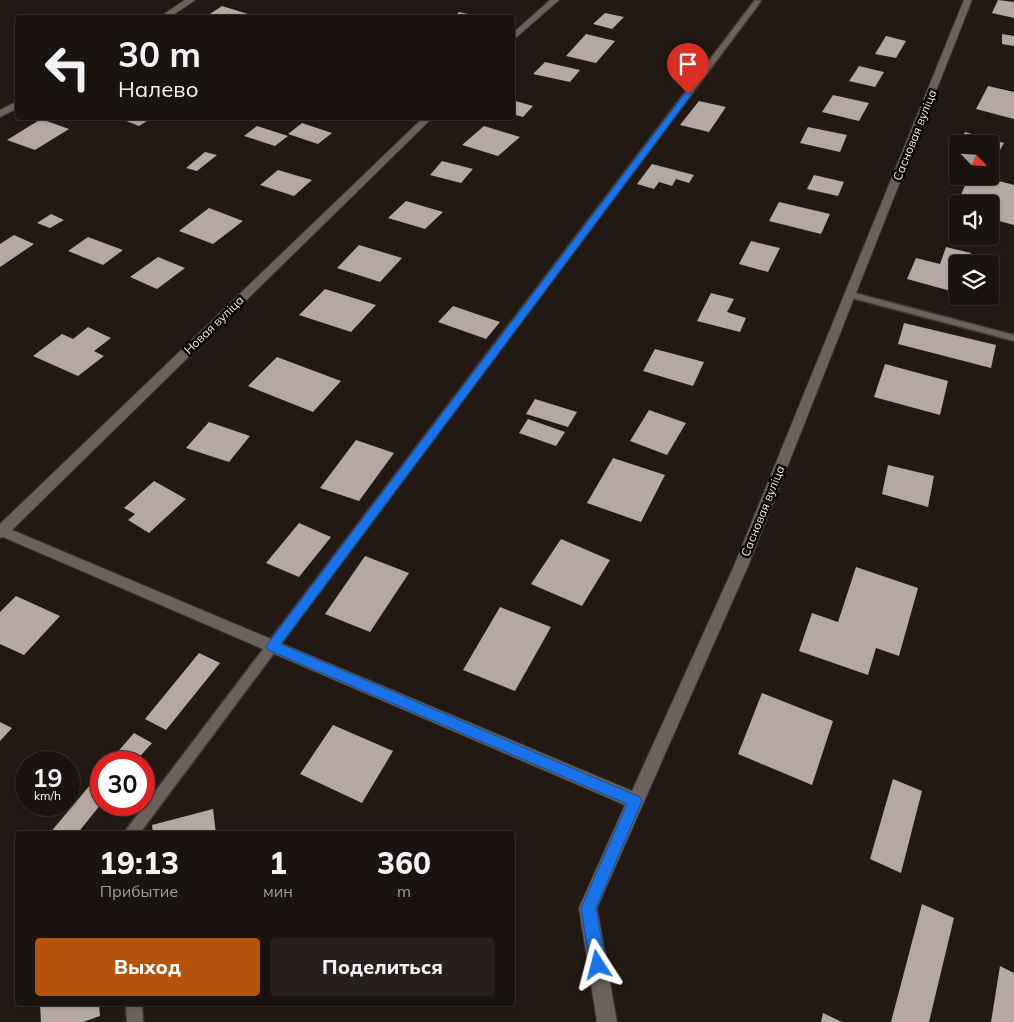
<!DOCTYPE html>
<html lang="ru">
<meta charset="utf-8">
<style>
body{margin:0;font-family:Mulish,sans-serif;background:#27201d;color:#f1f3f6;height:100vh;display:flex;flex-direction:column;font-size:19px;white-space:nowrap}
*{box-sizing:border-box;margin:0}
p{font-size:16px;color:#9f9e9e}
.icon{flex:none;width:28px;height:28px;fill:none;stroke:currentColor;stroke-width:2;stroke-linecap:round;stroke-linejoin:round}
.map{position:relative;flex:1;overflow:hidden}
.side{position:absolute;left:15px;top:831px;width:500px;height:175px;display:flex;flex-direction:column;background:#1a130f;border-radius:5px;box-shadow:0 1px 4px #0004,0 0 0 1px #38322f}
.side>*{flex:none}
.hud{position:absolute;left:15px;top:15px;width:500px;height:105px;border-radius:5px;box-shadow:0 1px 4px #0004,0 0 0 1px #38322f;background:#1a130f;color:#f1f3f6;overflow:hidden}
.needle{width:32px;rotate:115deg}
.fabs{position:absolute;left:949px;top:135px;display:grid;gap:10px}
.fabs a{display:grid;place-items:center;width:50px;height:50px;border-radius:5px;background:#1a130f;box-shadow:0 1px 4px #0004,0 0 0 1px #38322f;font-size:25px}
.speed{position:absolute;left:15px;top:751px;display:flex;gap:10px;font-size:25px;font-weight:700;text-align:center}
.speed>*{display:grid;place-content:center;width:65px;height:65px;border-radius:50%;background:#1a130f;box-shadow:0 1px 4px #0004,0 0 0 1px #38322f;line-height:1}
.speed small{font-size:12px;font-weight:400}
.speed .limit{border:8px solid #d22;background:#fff;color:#111}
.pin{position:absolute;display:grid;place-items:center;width:42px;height:42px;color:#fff;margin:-51px -21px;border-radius:50% 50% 50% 0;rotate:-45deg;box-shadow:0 0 5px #0007}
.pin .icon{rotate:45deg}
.me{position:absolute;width:55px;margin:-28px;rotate:351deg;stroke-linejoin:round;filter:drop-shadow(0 0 4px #0008)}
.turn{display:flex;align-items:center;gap:18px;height:105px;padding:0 20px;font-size:22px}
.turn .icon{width:65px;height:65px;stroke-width:2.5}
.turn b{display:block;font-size:35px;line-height:42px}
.eta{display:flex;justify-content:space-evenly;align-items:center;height:85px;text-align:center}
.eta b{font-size:30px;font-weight:800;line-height:35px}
.button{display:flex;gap:10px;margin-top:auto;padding:10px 20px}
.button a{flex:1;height:58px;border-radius:5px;background:#b45309;color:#fff;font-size:20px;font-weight:800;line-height:58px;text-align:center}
.button a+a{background:#27201d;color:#f1f3f6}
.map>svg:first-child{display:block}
.building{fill:#b5a8a1}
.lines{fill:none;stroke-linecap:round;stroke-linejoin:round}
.service-casing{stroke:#3e3734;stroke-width:3}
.minor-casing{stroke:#3e3734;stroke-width:2}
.service{fill:#6d615b;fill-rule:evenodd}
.minor{fill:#6d615b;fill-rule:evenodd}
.route{fill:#1a73e8;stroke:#114b97}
.labels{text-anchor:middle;stroke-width:5;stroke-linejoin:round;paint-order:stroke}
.street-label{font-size:12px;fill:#eee7e3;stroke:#090504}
</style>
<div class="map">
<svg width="1014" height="1022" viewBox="0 0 1014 1022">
<rect width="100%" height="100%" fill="#231914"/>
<path class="building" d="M 998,0 L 1014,2 L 1014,18 L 992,13 Z
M 222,6 L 248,14 L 242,18 L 204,18 Z
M 459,12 L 482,17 L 481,18 L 453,18 Z
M 605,13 L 624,17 L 612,29 L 593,24 Z
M 586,34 L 615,41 L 596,63 L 566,56 Z
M 1002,34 L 1014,36 L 1014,46 L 1002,44 Z
M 886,36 L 906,41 L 896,58 L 875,54 Z
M 545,62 L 580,70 L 570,82 L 533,74 Z
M 859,66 L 884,72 L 875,87 L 849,81 Z
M 988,86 L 1014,92 L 1014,119 L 976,109 Z
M 833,95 L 869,103 L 859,121 L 822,112 Z
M 512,100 L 533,106 L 523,117 L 512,114 Z
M 699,101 L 726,107 L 709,132 L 680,125 Z
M 124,118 L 152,118 L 139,126 L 121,119 Z
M 41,119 L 69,129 L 35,150 L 7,140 Z
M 302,123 L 332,133 L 318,144 L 288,134 Z
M 257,126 L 288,136 L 275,146 L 244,136 Z
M 484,126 L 520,137 L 498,156 L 462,145 Z
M 808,127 L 847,135 L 840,152 L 800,143 Z
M 965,132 L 1004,143 L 996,157 L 990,156 L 990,144 L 958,144 Z
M 205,152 L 217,155 L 197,171 L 186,168 Z
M 442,161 L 473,169 L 461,183 L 430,175 Z
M 652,164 L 694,175 L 689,183 L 676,179 L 672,186 L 659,182 L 654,189 L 637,184 Z
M 278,170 L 312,180 L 294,196 L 260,185 Z
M 814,175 L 844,182 L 838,196 L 807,189 Z
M 969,176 L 980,176 L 1014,185 L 1014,225 L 999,221 L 1000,217 L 990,214 L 990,204 L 972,204 L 973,200 L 960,197 Z
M 406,201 L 443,212 L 425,229 L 388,218 Z
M 779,202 L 830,214 L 821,234 L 769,221 Z
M 209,208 L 243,221 L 213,244 L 179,231 Z
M 51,214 L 64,220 L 50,228 L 37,223 Z
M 14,235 L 34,244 L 0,267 L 0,244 Z
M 88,237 L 123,250 L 103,265 L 68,251 Z
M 751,241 L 780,248 L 768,272 L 739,264 Z
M 359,245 L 402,258 L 380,282 L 337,268 Z
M 946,247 L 971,253 L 967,264 L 958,264 L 958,293 L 907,279 L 916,258 L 940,264 Z
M 158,257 L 185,268 L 157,289 L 130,277 Z
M 325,289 L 376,305 L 351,332 L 299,315 Z
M 711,293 L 734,299 L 727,312 L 746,318 L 740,332 L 697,321 Z
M 453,306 L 500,322 L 486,339 L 438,322 Z
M 904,323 L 996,345 L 991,368 L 898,344 Z
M 88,327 L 111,338 L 94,351 L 104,356 L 78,376 L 33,356 L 62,334 L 73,339 Z
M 655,349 L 704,362 L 693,386 L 643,371 Z
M 277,357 L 341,381 L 313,412 L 248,386 Z
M 885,364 L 948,381 L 940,415 L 874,397 Z
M 535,399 L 577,412 L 568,427 L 526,414 Z
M 649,410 L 686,423 L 667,455 L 630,441 Z
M 528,419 L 565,432 L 556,446 L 519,433 Z
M 209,422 L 250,436 L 229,462 L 186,448 Z
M 356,440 L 394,453 L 359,501 L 320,488 Z
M 613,458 L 665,475 L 641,522 L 587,503 Z
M 888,465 L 934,476 L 928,507 L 882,494 Z
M 154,481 L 186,499 L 149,533 L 128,520 L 135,514 L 124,508 Z
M 299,523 L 331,537 L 299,577 L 266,563 Z
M 561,539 L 610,560 L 582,606 L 531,584 Z
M 365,556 L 409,573 L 370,632 L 325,614 Z
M 856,567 L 918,588 L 899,656 L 876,648 L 868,675 L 799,651 L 812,613 L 838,622 Z
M 16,596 L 60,616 L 24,655 L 0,644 L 0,612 Z
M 500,607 L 551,627 L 515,691 L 463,670 Z
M 199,653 L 220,663 L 166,730 L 145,719 Z
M 762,693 L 833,721 L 812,785 L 738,754 Z
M 0,722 L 12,728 L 0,741 Z
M 333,725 L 393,751 L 362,803 L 300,774 Z
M 134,733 L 152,743 L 135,762 L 109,762 Z
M 101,772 L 101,804 L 77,834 L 49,834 Z
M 893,779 L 922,791 L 901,873 L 870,859 Z
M 213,809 L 216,834 L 153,834 L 152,825 Z
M 922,904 L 954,918 L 929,1022 L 891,1022 Z
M 1000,966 L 1014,973 L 1014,1022 L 991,1022 Z
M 40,1004 L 99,1004 L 100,1016 L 83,1022 L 41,1022 Z
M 823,1013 L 842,1022 L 821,1022 Z"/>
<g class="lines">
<defs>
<path id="service" d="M 755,0 L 761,1 L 139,834 L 123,834 Z
M 851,292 L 1014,335 L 1014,341 L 848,297 L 848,293 Z
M 126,1004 L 142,1004 L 143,1022 L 127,1022 Z"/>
<path id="minor" d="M 185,0 L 195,0 L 169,18 L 158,18 Z
M 550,0 L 559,0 L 512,41 L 512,34 Z
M 964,0 L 972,0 L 748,566 L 597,908 L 617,1022 L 597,1022 L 579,908 L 625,805 L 3,537 L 0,538 L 0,524 L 423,118 L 432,118 L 12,530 L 632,791 L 734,566 Z
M 18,101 L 18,108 L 0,117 L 0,110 Z"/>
</defs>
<use href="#service" class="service-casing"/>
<use href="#minor" class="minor-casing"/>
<use href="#service" class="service"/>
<use href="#minor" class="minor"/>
</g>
<path class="route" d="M 686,92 L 692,94 L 281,644 L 640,797 L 642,801 L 596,908 L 606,965 L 603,971 L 598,973 L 592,971 L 590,965 L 581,908 L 627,804 L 268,650 L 266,646 Z"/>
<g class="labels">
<g class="street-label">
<text transform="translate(915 135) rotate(-68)" y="4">Сасновая вуліца</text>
<text transform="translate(214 325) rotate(-44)" y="4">Новая вуліца</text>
<text transform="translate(763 511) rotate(-68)" y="4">Сасновая вуліца</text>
</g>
</g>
</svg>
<div class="fabs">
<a><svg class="needle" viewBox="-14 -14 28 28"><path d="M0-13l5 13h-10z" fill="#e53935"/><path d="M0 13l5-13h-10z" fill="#9f9e9e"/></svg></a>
<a><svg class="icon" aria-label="sound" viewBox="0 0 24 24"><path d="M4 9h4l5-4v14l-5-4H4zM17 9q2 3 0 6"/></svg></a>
<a><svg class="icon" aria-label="layers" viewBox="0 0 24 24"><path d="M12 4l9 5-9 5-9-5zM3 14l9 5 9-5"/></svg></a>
</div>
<div class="speed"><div>19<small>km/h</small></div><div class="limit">30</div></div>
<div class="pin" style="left:688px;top:94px;background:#d93025"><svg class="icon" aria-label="arrive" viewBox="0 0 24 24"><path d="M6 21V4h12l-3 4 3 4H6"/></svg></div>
<svg class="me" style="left:598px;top:965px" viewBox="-20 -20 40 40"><path d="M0-17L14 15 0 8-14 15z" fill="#1a73e8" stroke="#fff" stroke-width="4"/></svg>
<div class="hud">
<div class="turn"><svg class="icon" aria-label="left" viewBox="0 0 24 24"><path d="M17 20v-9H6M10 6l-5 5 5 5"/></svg><div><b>30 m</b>Налево</div></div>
</div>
<section class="side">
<div class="eta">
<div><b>19:13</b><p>Прибытие</p></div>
<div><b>1</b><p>мин</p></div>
<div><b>360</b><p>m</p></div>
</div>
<div class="button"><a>Выход</a><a>Поделиться</a></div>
</section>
</div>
